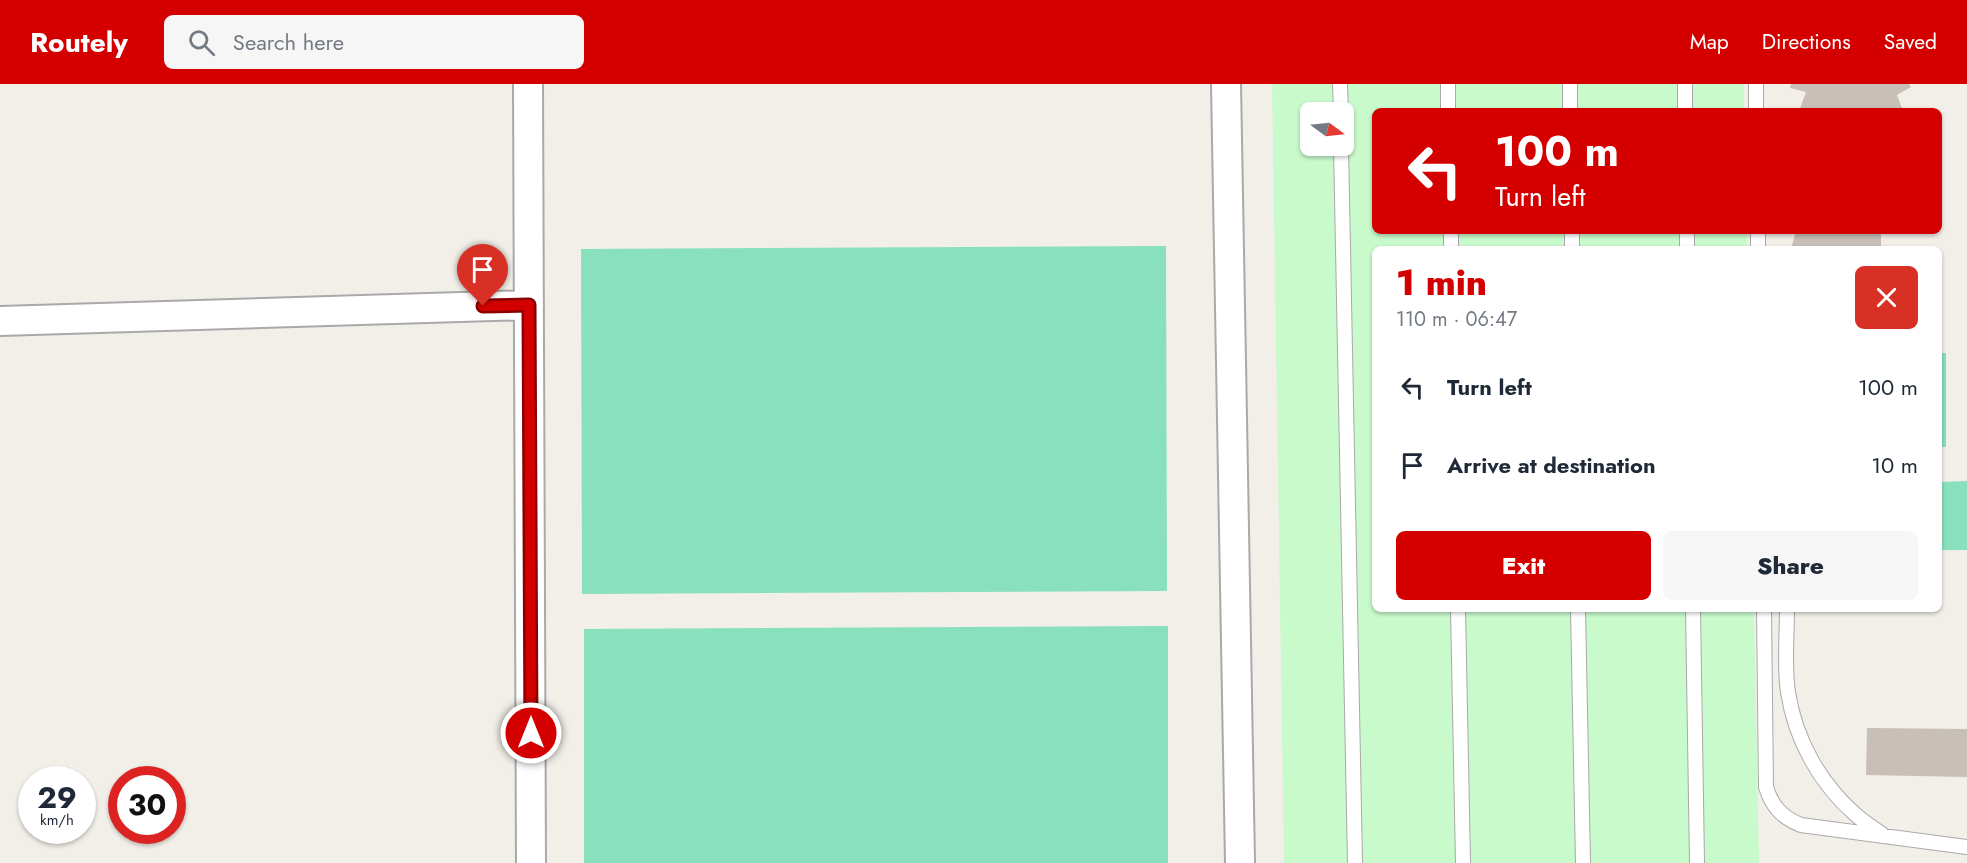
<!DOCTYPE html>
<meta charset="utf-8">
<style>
body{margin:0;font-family:Jost,sans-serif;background:#f6f6f7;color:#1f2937;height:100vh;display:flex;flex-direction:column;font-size:22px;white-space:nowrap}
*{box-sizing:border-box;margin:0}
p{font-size:20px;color:#747a83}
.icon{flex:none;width:33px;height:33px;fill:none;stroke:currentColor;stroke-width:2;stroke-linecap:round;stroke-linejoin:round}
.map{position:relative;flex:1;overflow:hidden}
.panel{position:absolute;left:1372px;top:162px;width:570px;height:366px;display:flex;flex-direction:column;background:#fff;border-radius:9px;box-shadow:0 2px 4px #0004}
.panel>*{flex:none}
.banner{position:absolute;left:1372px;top:24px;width:570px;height:126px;border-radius:9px;box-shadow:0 2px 4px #0004;background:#d40000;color:#fff;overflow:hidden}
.needle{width:39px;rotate:105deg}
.fabs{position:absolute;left:1300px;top:18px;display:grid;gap:12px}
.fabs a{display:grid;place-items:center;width:54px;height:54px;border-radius:9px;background:#fff;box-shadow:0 2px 4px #0004;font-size:30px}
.speed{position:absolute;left:18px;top:682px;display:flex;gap:12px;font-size:30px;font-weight:700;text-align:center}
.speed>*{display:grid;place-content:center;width:78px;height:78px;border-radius:50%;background:#fff;box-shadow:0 2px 4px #0004;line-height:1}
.speed small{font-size:15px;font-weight:400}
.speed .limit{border:9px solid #d22;background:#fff;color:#111}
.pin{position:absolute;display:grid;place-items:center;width:51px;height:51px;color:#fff;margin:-62px -26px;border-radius:50% 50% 50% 0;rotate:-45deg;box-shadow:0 0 6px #0007}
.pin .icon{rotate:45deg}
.me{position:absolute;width:66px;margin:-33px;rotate:0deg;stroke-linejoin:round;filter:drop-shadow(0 0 4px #0008)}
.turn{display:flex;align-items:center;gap:21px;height:126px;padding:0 24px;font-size:27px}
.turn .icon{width:78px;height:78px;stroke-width:2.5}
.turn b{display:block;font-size:42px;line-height:51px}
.round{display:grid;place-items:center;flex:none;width:63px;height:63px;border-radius:9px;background:#f6f6f7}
.summary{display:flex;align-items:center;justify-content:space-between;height:102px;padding:0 24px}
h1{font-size:36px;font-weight:800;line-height:45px;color:#d40000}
.cta{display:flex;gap:12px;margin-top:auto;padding:12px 24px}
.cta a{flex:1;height:69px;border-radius:9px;background:#d40000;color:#fff;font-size:24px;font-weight:800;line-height:69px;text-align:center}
.cta a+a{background:#f6f6f7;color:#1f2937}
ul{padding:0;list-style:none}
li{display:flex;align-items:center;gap:18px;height:78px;padding:0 24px}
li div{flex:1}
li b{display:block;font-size:22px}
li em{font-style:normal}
header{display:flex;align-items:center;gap:36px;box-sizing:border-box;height:84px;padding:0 30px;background:#d40000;color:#fff}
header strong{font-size:28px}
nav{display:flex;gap:33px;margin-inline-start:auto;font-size:21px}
.search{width:420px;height:54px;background:#f6f6f7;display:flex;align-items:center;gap:15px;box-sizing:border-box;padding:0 21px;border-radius:9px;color:#747a83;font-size:22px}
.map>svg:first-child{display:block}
.park{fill:#c8facc;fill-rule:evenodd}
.pitch{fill:#88e0be}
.building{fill:#c7bfb8}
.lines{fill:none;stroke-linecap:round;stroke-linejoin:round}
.lane-casing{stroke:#a9a9a9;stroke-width:16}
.street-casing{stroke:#a9a9a9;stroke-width:32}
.lane{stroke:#fff;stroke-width:14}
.street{stroke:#fff;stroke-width:28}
.route-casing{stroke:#8a0000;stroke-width:15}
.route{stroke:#d40000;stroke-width:10}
</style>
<header>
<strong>Routely</strong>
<div class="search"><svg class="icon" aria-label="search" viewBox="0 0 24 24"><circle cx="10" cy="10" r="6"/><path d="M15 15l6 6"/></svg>Search here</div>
<nav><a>Map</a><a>Directions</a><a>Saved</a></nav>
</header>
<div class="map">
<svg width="1967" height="779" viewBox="0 0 1967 779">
<rect width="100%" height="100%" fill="#f2efe9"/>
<path class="park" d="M 1272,0 L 1744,0 L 1744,27 L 1376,27 L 1376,147 L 1747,147 L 1747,165 L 1376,165 L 1376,525 L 1754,525 L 1759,779 L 1284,779 ZM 1311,28 L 1344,28 L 1344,62 L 1311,62 Z"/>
<path class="pitch" d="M 1166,162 L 1167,507 L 582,510 L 581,165 Z
M 1940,269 L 1946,269 L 1946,363 L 1940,363 Z
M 1967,397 L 1967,466 L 1940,466 L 1940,398 Z
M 1168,542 L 1168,779 L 584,779 L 584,545 Z"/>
<path class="building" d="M 1791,0 L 1909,0 L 1911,3 L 1897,11 L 1903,27 L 1799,27 L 1806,8 L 1790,4 Z
M 1796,147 L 1881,147 L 1881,165 L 1791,165 Z
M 1867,644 L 1967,645 L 1967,693 L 1866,691 Z"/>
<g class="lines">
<defs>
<path id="lane" d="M 1340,0 L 1341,28
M 1448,0 L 1448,27
M 1570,0 L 1570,27
M 1685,0 L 1685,27
M 1756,0 L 1756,27
M 1341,62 L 1355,779
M 1451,147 L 1451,165
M 1572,147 L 1572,165
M 1687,147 L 1687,165
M 1758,147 L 1758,165
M 1458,525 L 1463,779
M 1578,525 L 1583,779
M 1693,525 L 1697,779
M 1764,525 L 1766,703 C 1772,723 1783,734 1801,741 L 1967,763
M 1787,525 C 1787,550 1784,585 1788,608 C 1795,655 1820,700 1856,731 C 1864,738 1873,744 1882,750"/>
<path id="street" d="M 528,0 L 531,779
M 1226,0 L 1240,779
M 0,237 L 529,221"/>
</defs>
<use href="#lane" class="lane-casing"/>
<use href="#street" class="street-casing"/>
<use href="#lane" class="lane"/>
<use href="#street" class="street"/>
</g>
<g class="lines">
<defs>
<path id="route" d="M 483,222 L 529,221 L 531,649"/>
</defs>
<use href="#route" class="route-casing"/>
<use href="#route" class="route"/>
</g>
</svg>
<div class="fabs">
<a><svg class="needle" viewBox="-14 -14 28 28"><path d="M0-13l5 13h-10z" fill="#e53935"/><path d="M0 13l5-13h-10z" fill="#747a83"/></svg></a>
</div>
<div class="speed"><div>29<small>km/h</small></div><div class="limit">30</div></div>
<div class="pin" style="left:483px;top:222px;background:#d93025"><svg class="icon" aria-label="arrive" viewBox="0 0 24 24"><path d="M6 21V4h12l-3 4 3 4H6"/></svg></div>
<svg class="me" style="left:531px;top:649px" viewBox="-20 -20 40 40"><circle r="17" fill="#d40000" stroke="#fff" stroke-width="3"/><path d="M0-11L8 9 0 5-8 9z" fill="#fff"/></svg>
<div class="banner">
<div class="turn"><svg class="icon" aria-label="left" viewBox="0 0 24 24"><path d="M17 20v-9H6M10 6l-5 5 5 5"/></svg><div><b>100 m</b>Turn left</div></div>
</div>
<section class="panel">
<div class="summary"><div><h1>1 min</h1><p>110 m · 06:47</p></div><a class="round" style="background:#d93025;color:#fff"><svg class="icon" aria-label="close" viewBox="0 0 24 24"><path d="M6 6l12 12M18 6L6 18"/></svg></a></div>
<ul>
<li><svg class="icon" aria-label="left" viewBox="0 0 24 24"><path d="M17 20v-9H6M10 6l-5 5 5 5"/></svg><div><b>Turn left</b></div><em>100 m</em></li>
<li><svg class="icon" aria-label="arrive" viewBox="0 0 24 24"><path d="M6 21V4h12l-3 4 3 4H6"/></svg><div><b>Arrive at destination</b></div><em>10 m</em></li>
</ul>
<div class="cta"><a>Exit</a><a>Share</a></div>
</section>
</div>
